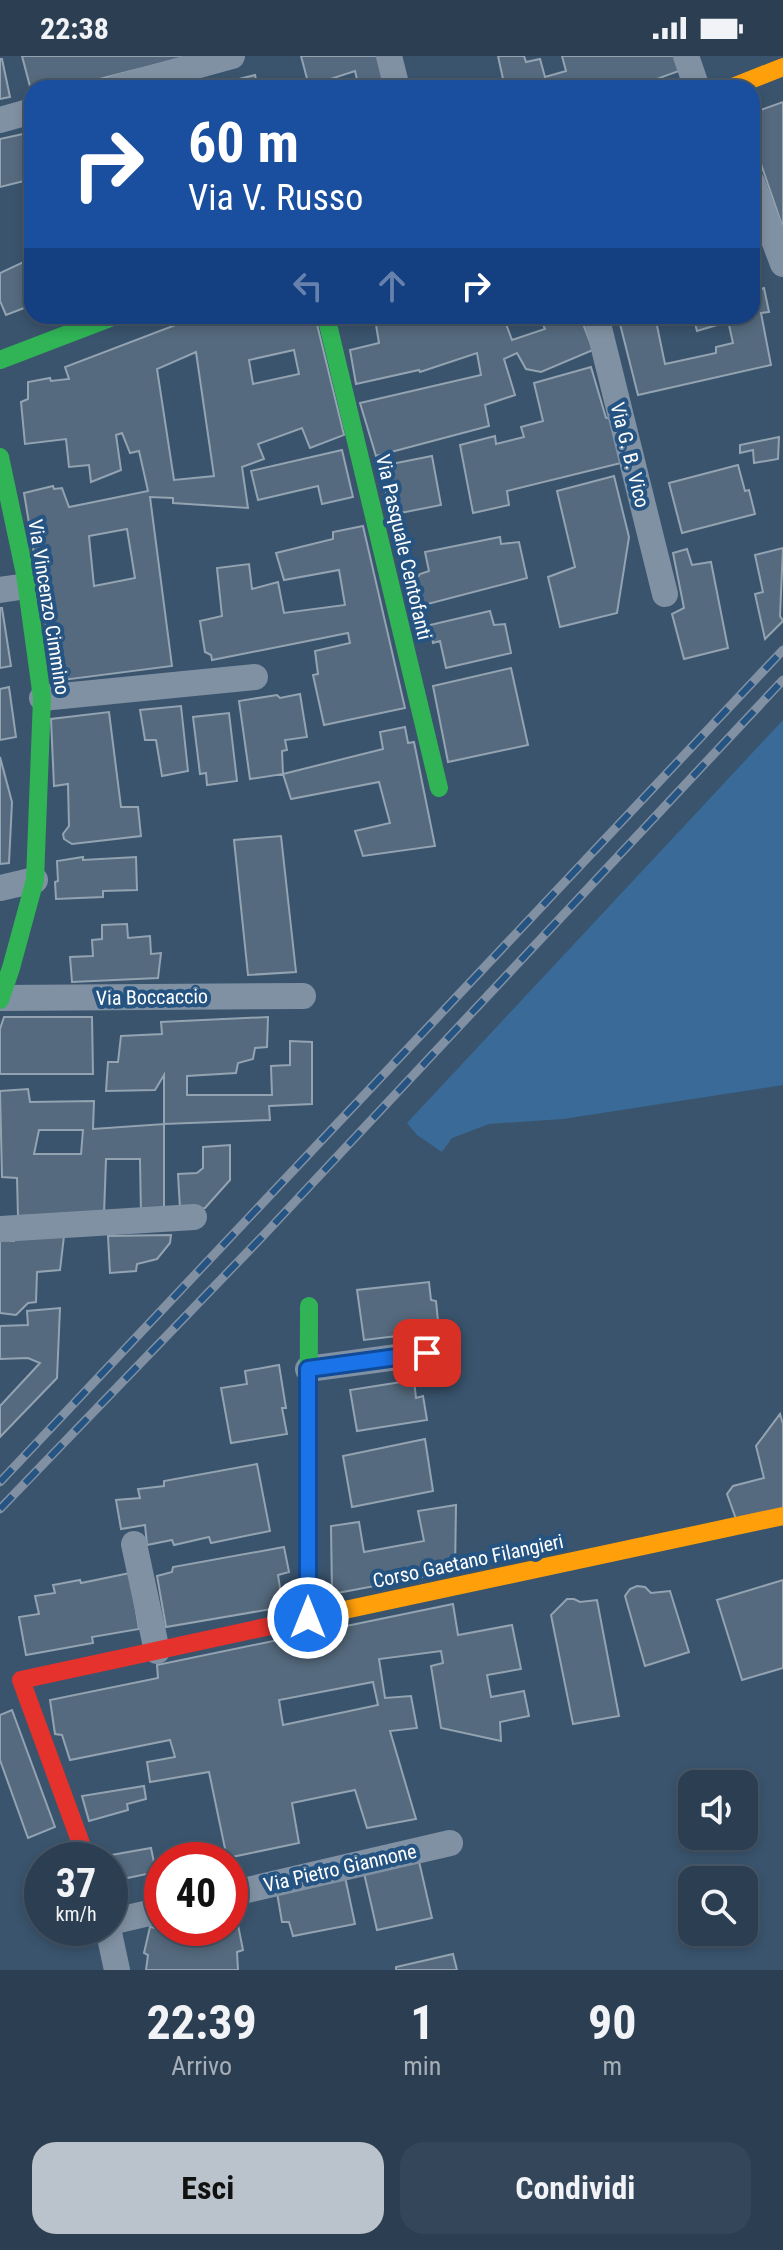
<!DOCTYPE html>
<html lang="it">
<style>
body{margin:0;font-family:"Roboto Condensed",sans-serif;background:#344659;color:#f1f3f6;height:100vh;display:flex;flex-direction:column;font-size:30px;white-space:nowrap}
*{box-sizing:border-box;margin:0}
p{font-size:26px;color:#a6afb8}
.icon{flex:none;width:44px;height:44px;fill:none;stroke:currentColor;stroke-width:2;stroke-linecap:round;stroke-linejoin:round}
.map{position:relative;height:1914px;overflow:hidden}
.side{display:flex;flex-direction:column;background:#2c3f52;flex:1}
.side>*{flex:none}
.guide{position:absolute;left:24px;top:24px;width:736px;height:244px;border-radius:24px;box-shadow:0 4px 12px #0003,0 0 0 2px #485869;background:#1a4fa0;color:#fff;overflow:hidden}
.buttons{position:absolute;left:678px;top:1714px;display:grid;gap:16px}
.buttons a{display:grid;place-items:center;width:80px;height:80px;border-radius:16px;background:#2c3f52;box-shadow:0 4px 12px #0003,0 0 0 2px #485869;font-size:40px}
.speed{position:absolute;left:24px;top:1786px;display:flex;gap:16px;font-size:40px;font-weight:700;text-align:center}
.speed>*{display:grid;place-content:center;width:104px;height:104px;border-radius:50%;background:#2c3f52;box-shadow:0 4px 12px #0003,0 0 0 2px #485869;line-height:1}
.speed small{font-size:20px;font-weight:400}
.speed .limit{border:12px solid #d22;background:#fff;color:#111}
.pin{position:absolute;display:grid;place-items:center;width:68px;height:68px;color:#fff;margin:-34px;border-radius:16px;box-shadow:0 4px 12px #0006}
.me{position:absolute;width:88px;margin:-44px;rotate:0deg;stroke-linejoin:round;filter:drop-shadow(0 0 6px #0008)}
.turn{display:flex;align-items:center;gap:28px;height:168px;padding:0 32px;font-size:36px}
.turn .icon{width:104px;height:104px;stroke-width:2.5}
.turn b{display:block;font-size:56px;line-height:68px}
.lanes{display:flex;align-items:center;height:76px;padding:0 32px;background:#0003;justify-content:center;gap:40px;direction:ltr}
.lanes .off{opacity:.35}
.eta{display:flex;justify-content:space-evenly;align-items:center;height:136px;text-align:center}
.eta b{font-size:48px;font-weight:700;line-height:56px}
.primary-button{display:flex;gap:16px;margin-top:auto;padding:16px 32px}
.primary-button a{flex:1;height:92px;border-radius:24px;background:#bac3cc;color:#111;font-size:32px;font-weight:700;line-height:92px;text-align:center}
.primary-button a+a{background:#344659;color:#f1f3f6}
.status{display:flex;justify-content:space-between;align-items:center;height:56px;padding:0 40px;background:#2c3f52;direction:ltr}
.status svg{height:22px;fill:currentColor}
.map>svg:first-child{display:block}
.green{fill:#396a98}
.building{fill:#556a7e;stroke:#93a3b1;stroke-width:2;fill-rule:evenodd}
.lines{fill:none;stroke-linecap:round;stroke-linejoin:round}
.street{stroke:#8091a3;stroke-width:26}
.fast{stroke:#30b455;stroke-width:18}
.slow{stroke:#ff9f0a;stroke-width:18}
.jam{stroke:#e5322d;stroke-width:18}
.rail-casing{stroke:#8191a3;stroke-width:9}
.rail{stroke:#255482;stroke-width:6;stroke-dasharray:18;stroke-linecap:butt}
.route-casing{stroke:#114b97;stroke-width:20}
.route{stroke:#1a73e8;stroke-width:14}
.labels{text-anchor:middle;stroke-width:8;stroke-linejoin:round;paint-order:stroke}
.street-label{font-size:20px;fill:#fff;stroke:#255482}
</style>
<div class="status"><b>22:38</b><svg viewBox="0 0 49 12"><path d="M0 12V9h3v3zM5 12V6h3v6zM10 12V3h3v9zM15 12V0h3v12zM26 1h20v11H26zM47 4h2v5h-2z"/></svg></div>
<div class="map">
<svg width="783" height="1914" viewBox="0 0 783 1914">
<rect width="100%" height="100%" fill="#3a546d"/>
<path class="green" d="M 783,664 L 783,1029 L 563,1063 L 489,1068 L 452,1082 L 442,1096 L 417,1079 L 407,1067 Z"/>
<path class="building" d="M 22,0 L 190,0 L 64,32 L 32,32 L 32,38 Z
M 301,0 L 382,0 L 390,32 L 359,32 L 355,15 L 309,30 Z
M 498,0 L 524,0 L 526,6 L 540,3 L 545,21 L 566,15 L 562,0 L 686,0 L 690,11 L 632,32 L 505,32 Z
M 0,3 L 2,3 L 10,41 L 0,43 Z
M 255,19 L 258,32 L 216,32 L 215,29 Z
M 783,46 L 783,172 L 752,82 L 752,57 Z
M 32,76 L 32,123 L 0,131 L 0,83 Z
M 32,202 L 32,249 L 6,259 L 0,245 L 0,217 Z
M 764,232 L 769,256 L 761,257 L 771,309 L 638,339 L 618,260 L 675,260 L 656,265 L 665,308 L 716,297 L 716,291 L 733,287 L 727,260 L 752,260 L 752,236 Z
M 199,260 L 315,260 L 344,379 L 310,392 L 302,372 L 258,388 L 264,403 L 242,411 L 248,452 L 173,447 L 173,442 L 150,441 L 172,610 L 55,625 L 24,437 L 53,430 L 54,433 L 62,432 L 69,451 L 148,435 L 139,395 L 130,397 L 122,377 L 116,379 L 121,414 L 91,426 L 89,409 L 69,411 L 66,383 L 25,388 L 21,346 L 28,343 L 28,326 L 50,322 L 51,325 L 69,323 L 65,311 ZM 294,294 L 299,318 L 253,328 L 249,304 ZM 196,296 L 214,420 L 174,424 L 157,313 ZM 127,473 L 135,522 L 94,530 L 89,480 Z
M 387,260 L 503,260 L 512,284 L 545,273 L 539,260 L 580,260 L 593,294 L 541,316 L 526,313 L 517,297 L 504,303 L 515,339 L 485,349 L 489,370 L 376,400 L 360,347 L 481,319 L 477,297 L 420,316 L 419,314 L 356,328 L 350,294 L 379,287 L 375,263 Z
M 693,260 L 715,260 L 717,269 L 697,275 Z
M 591,311 L 606,362 L 615,361 L 625,406 L 507,435 L 509,449 L 473,457 L 460,389 L 495,380 L 496,388 L 524,381 L 521,371 L 543,365 L 534,327 Z
M 779,381 L 778,403 L 754,407 L 753,394 L 740,397 L 740,389 Z
M 342,394 L 353,441 L 322,448 L 318,430 L 258,444 L 251,415 Z
M 432,400 L 441,449 L 390,459 L 381,410 Z
M 738,409 L 745,435 L 749,434 L 755,458 L 682,477 L 669,427 Z
M 614,420 L 629,481 L 617,557 L 560,571 L 548,521 L 575,511 L 557,435 Z
M 363,470 L 405,652 L 324,669 L 313,619 L 318,618 L 315,595 L 350,587 L 348,577 L 212,604 L 211,599 L 205,596 L 200,565 L 222,560 L 217,512 L 249,508 L 252,533 L 278,526 L 284,557 L 345,549 L 339,514 L 284,524 L 276,497 L 333,483 L 333,476 Z
M 500,481 L 501,488 L 519,486 L 527,522 L 416,551 L 412,531 L 415,525 L 420,518 L 429,515 L 425,496 Z
M 783,492 L 780,560 L 783,565 L 765,583 L 755,538 L 763,536 L 755,499 Z
M 687,493 L 692,509 L 711,506 L 728,592 L 684,603 L 672,558 L 684,552 L 673,497 Z
M 0,552 L 2,552 L 11,610 L 0,612 Z
M 490,555 L 494,569 L 505,568 L 511,597 L 446,612 L 440,585 L 433,587 L 430,569 Z
M 511,612 L 528,689 L 448,706 L 433,630 Z
M 9,631 L 16,681 L 0,684 L 0,633 Z
M 300,638 L 307,681 L 285,684 L 287,694 L 282,695 L 283,718 L 250,723 L 239,645 L 277,639 L 280,642 Z
M 181,650 L 188,715 L 162,720 L 156,684 L 145,684 L 140,654 Z
M 109,656 L 121,751 L 138,751 L 141,780 L 72,788 L 64,783 L 63,778 L 69,770 L 68,728 L 54,730 L 51,663 Z
M 229,657 L 237,725 L 207,729 L 206,717 L 200,718 L 193,661 Z
M 405,671 L 408,687 L 414,686 L 435,790 L 363,800 L 355,775 L 390,767 L 379,726 L 291,743 L 283,718 L 383,693 L 380,676 Z
M 0,701 L 12,746 L 9,807 L 0,808 Z
M 281,780 L 296,916 L 248,919 L 234,784 Z
M 83,801 L 83,804 L 136,801 L 137,834 L 103,835 L 103,841 L 56,843 L 55,826 L 58,825 L 57,805 Z
M 127,868 L 128,882 L 150,880 L 151,898 L 161,897 L 158,922 L 72,926 L 70,901 L 93,900 L 92,884 L 102,883 L 102,869 Z
M 4,961 L 92,961 L 93,1018 L 0,1018 L 0,973 Z
M 268,961 L 267,991 L 255,992 L 253,1003 L 238,1007 L 236,1017 L 187,1020 L 187,1039 L 272,1039 L 271,1010 L 290,1009 L 290,985 L 312,986 L 312,1048 L 269,1050 L 270,1064 L 164,1068 L 164,1019 L 155,1034 L 106,1035 L 108,1006 L 118,1006 L 121,980 L 162,978 L 161,966 Z
M 28,1033 L 30,1046 L 94,1045 L 93,1073 L 164,1068 L 164,1156 L 141,1158 L 140,1103 L 106,1103 L 104,1158 L 18,1160 L 17,1122 L 2,1121 L 0,1035 ZM 39,1074 L 83,1074 L 81,1098 L 34,1098 Z
M 230,1089 L 230,1124 L 205,1152 L 180,1153 L 178,1118 L 197,1117 L 203,1112 L 203,1091 Z
M 171,1179 L 170,1187 L 157,1203 L 137,1208 L 136,1215 L 110,1217 L 108,1180 Z
M 15,1180 L 64,1180 L 60,1214 L 37,1216 L 36,1246 L 28,1247 L 16,1259 L 0,1257 L 0,1184 L 14,1185 Z
M 429,1226 L 431,1244 L 436,1245 L 439,1275 L 364,1284 L 357,1234 Z
M 60,1252 L 57,1322 L 0,1381 L 0,1350 L 40,1307 L 28,1302 L 0,1303 L 0,1270 L 28,1269 L 27,1255 Z
M 279,1309 L 286,1352 L 282,1352 L 287,1378 L 231,1387 L 221,1332 L 247,1328 L 245,1315 Z
M 414,1324 L 416,1342 L 423,1340 L 427,1364 L 357,1375 L 350,1334 Z
M 780,1358 L 783,1368 L 783,1453 L 736,1463 L 727,1438 L 733,1430 L 764,1422 L 756,1390 Z
M 425,1383 L 433,1435 L 352,1451 L 343,1400 Z
M 257,1408 L 270,1475 L 211,1487 L 209,1481 L 174,1489 L 172,1484 L 147,1489 L 145,1469 L 121,1473 L 116,1444 L 140,1442 L 138,1433 L 164,1430 L 164,1425 Z
M 456,1449 L 455,1515 L 332,1538 L 331,1470 L 359,1466 L 364,1496 L 424,1485 L 418,1455 Z
M 284,1491 L 289,1516 L 278,1519 L 283,1551 L 166,1571 L 157,1520 L 172,1516 L 173,1511 Z
M 130,1517 L 139,1573 L 92,1581 L 93,1587 L 26,1599 L 19,1561 L 39,1558 L 35,1540 L 55,1537 L 53,1529 L 80,1524 L 81,1527 Z
M 783,1524 L 783,1612 L 742,1624 L 717,1544 Z
M 637,1530 L 645,1531 L 651,1537 L 670,1535 L 689,1596 L 645,1610 L 625,1540 L 630,1533 Z
M 567,1543 L 574,1543 L 580,1546 L 597,1544 L 619,1660 L 573,1668 L 551,1559 Z
M 453,1548 L 458,1579 L 512,1569 L 521,1613 L 487,1619 L 491,1641 L 524,1635 L 529,1660 L 500,1666 L 501,1685 L 441,1672 L 431,1610 L 443,1607 L 441,1595 L 379,1603 L 385,1642 L 411,1640 L 417,1672 L 390,1675 L 416,1763 L 367,1772 L 355,1734 L 292,1747 L 299,1787 L 227,1802 L 209,1716 L 150,1726 L 147,1706 L 175,1701 L 170,1684 L 70,1704 L 62,1679 L 55,1678 L 50,1644 L 158,1622 L 157,1609 ZM 373,1626 L 378,1649 L 283,1669 L 279,1644 Z
M 12,1654 L 55,1771 L 28,1782 L 0,1704 L 0,1659 Z
M 144,1730 L 146,1743 L 127,1748 L 128,1754 L 89,1765 L 82,1740 Z
M 151,1792 L 156,1816 L 118,1824 L 111,1799 Z
M 418,1801 L 432,1862 L 377,1874 L 364,1817 Z
M 344,1816 L 355,1868 L 293,1880 L 289,1866 L 282,1866 L 276,1831 Z
M 234,1849 L 243,1894 L 237,1896 L 238,1914 L 146,1914 L 148,1899 L 144,1897 L 150,1871 L 166,1874 L 167,1872 L 230,1872 L 230,1850 Z
M 453,1898 L 457,1914 L 396,1914 L 396,1911 Z"/>
<g class="lines">
<path class="street" d="M 389,0 L 397,32
M 686,0 L 697,32
M 116,32 L 232,0
M 0,64 L 32,55
M 752,126 L 783,208
M 596,260 L 665,538
M 0,534 L 27,530
M 42,642 L 255,621
M 0,832 L 35,824
M 1,942 L 303,940
M 0,1173 L 194,1161
M 308,1313 L 427,1297
M 134,1488 L 157,1595
M 230,1838 L 450,1787
M 110,1866 L 162,1854
M 108,1872 L 117,1914"/>
<path class="fast" d="M 326,260 L 439,732
M 0,304 L 115,260
M 0,401 L 25,518 L 42,642 L 35,824 L 11,912 L 0,944
M 308,1562 L 309,1250"/>
<path class="slow" d="M 730,32 L 783,11
M 326,1558 L 783,1460"/>
<path class="jam" d="M 87,1804 L 21,1624 L 326,1558"/>
<defs>
<path id="rail" d="M 0,1426 L 783,594
M 0,1453 L 261,1182 L 783,624"/>
</defs>
<use href="#rail" class="rail-casing"/>
<use href="#rail" class="rail"/>
</g>
<g class="lines">
<defs>
<path id="route" d="M 308,1562 L 308,1313 L 427,1297"/>
</defs>
<use href="#route" class="route-casing"/>
<use href="#route" class="route"/>
</g>
<g class="labels">
<g class="street-label">
<text transform="translate(630 399) rotate(76)" y="7">Via G. B. Vico</text>
<text transform="translate(404 491) rotate(77)" y="7">Via Pasquale Centofanti</text>
<text transform="translate(49 551) rotate(81)" y="7">Via Vincenzo Cimmino</text>
<text transform="translate(152 941) rotate(-1)" y="7">Via Boccaccio</text>
<text transform="translate(468 1505) rotate(-12)" y="7">Corso Gaetano Filangieri</text>
<text transform="translate(340 1812) rotate(-13)" y="7">Via Pietro Giannone</text>
</g>
</g>
</svg>
<div class="buttons">
<a><svg class="icon" aria-label="sound" viewBox="0 0 24 24"><path d="M4 9h4l5-4v14l-5-4H4zM17 9q2 3 0 6"/></svg></a>
<a><svg class="icon" aria-label="search" viewBox="0 0 24 24"><circle cx="10" cy="10" r="6"/><path d="M15 15l6 6"/></svg></a>
</div>
<div class="speed"><div>37<small>km/h</small></div><div class="limit">40</div></div>
<div class="pin" style="left:427px;top:1297px;background:#d93025"><svg class="icon" aria-label="arrive" viewBox="0 0 24 24"><path d="M6 21V4h12l-3 4 3 4H6"/></svg></div>
<svg class="me" style="left:308px;top:1562px" viewBox="-20 -20 40 40"><circle r="17" fill="#1a73e8" stroke="#fff" stroke-width="3"/><path d="M0-11L8 9 0 5-8 9z" fill="#fff"/></svg>
<div class="guide">
<div class="turn"><svg class="icon" aria-label="right" viewBox="0 0 24 24"><path d="M7 20v-9h11M14 6l5 5-5 5"/></svg><div><b>60 m</b>Via V. Russo</div></div>
<div class="lanes"><svg class="icon off" aria-label="left" viewBox="0 0 24 24"><path d="M17 20v-9H6M10 6l-5 5 5 5"/></svg><svg class="icon off" aria-label="ahead" viewBox="0 0 24 24"><path d="M12 20V5M6 11l6-6 6 6"/></svg><svg class="icon" aria-label="right" viewBox="0 0 24 24"><path d="M7 20v-9h11M14 6l5 5-5 5"/></svg></div>
</div>
</div>
<section class="side">
<div class="eta">
<div><b>22:39</b><p>Arrivo</p></div>
<div><b>1</b><p>min</p></div>
<div><b>90</b><p>m</p></div>
</div>
<div class="primary-button"><a>Esci</a><a>Condividi</a></div>
</section>
